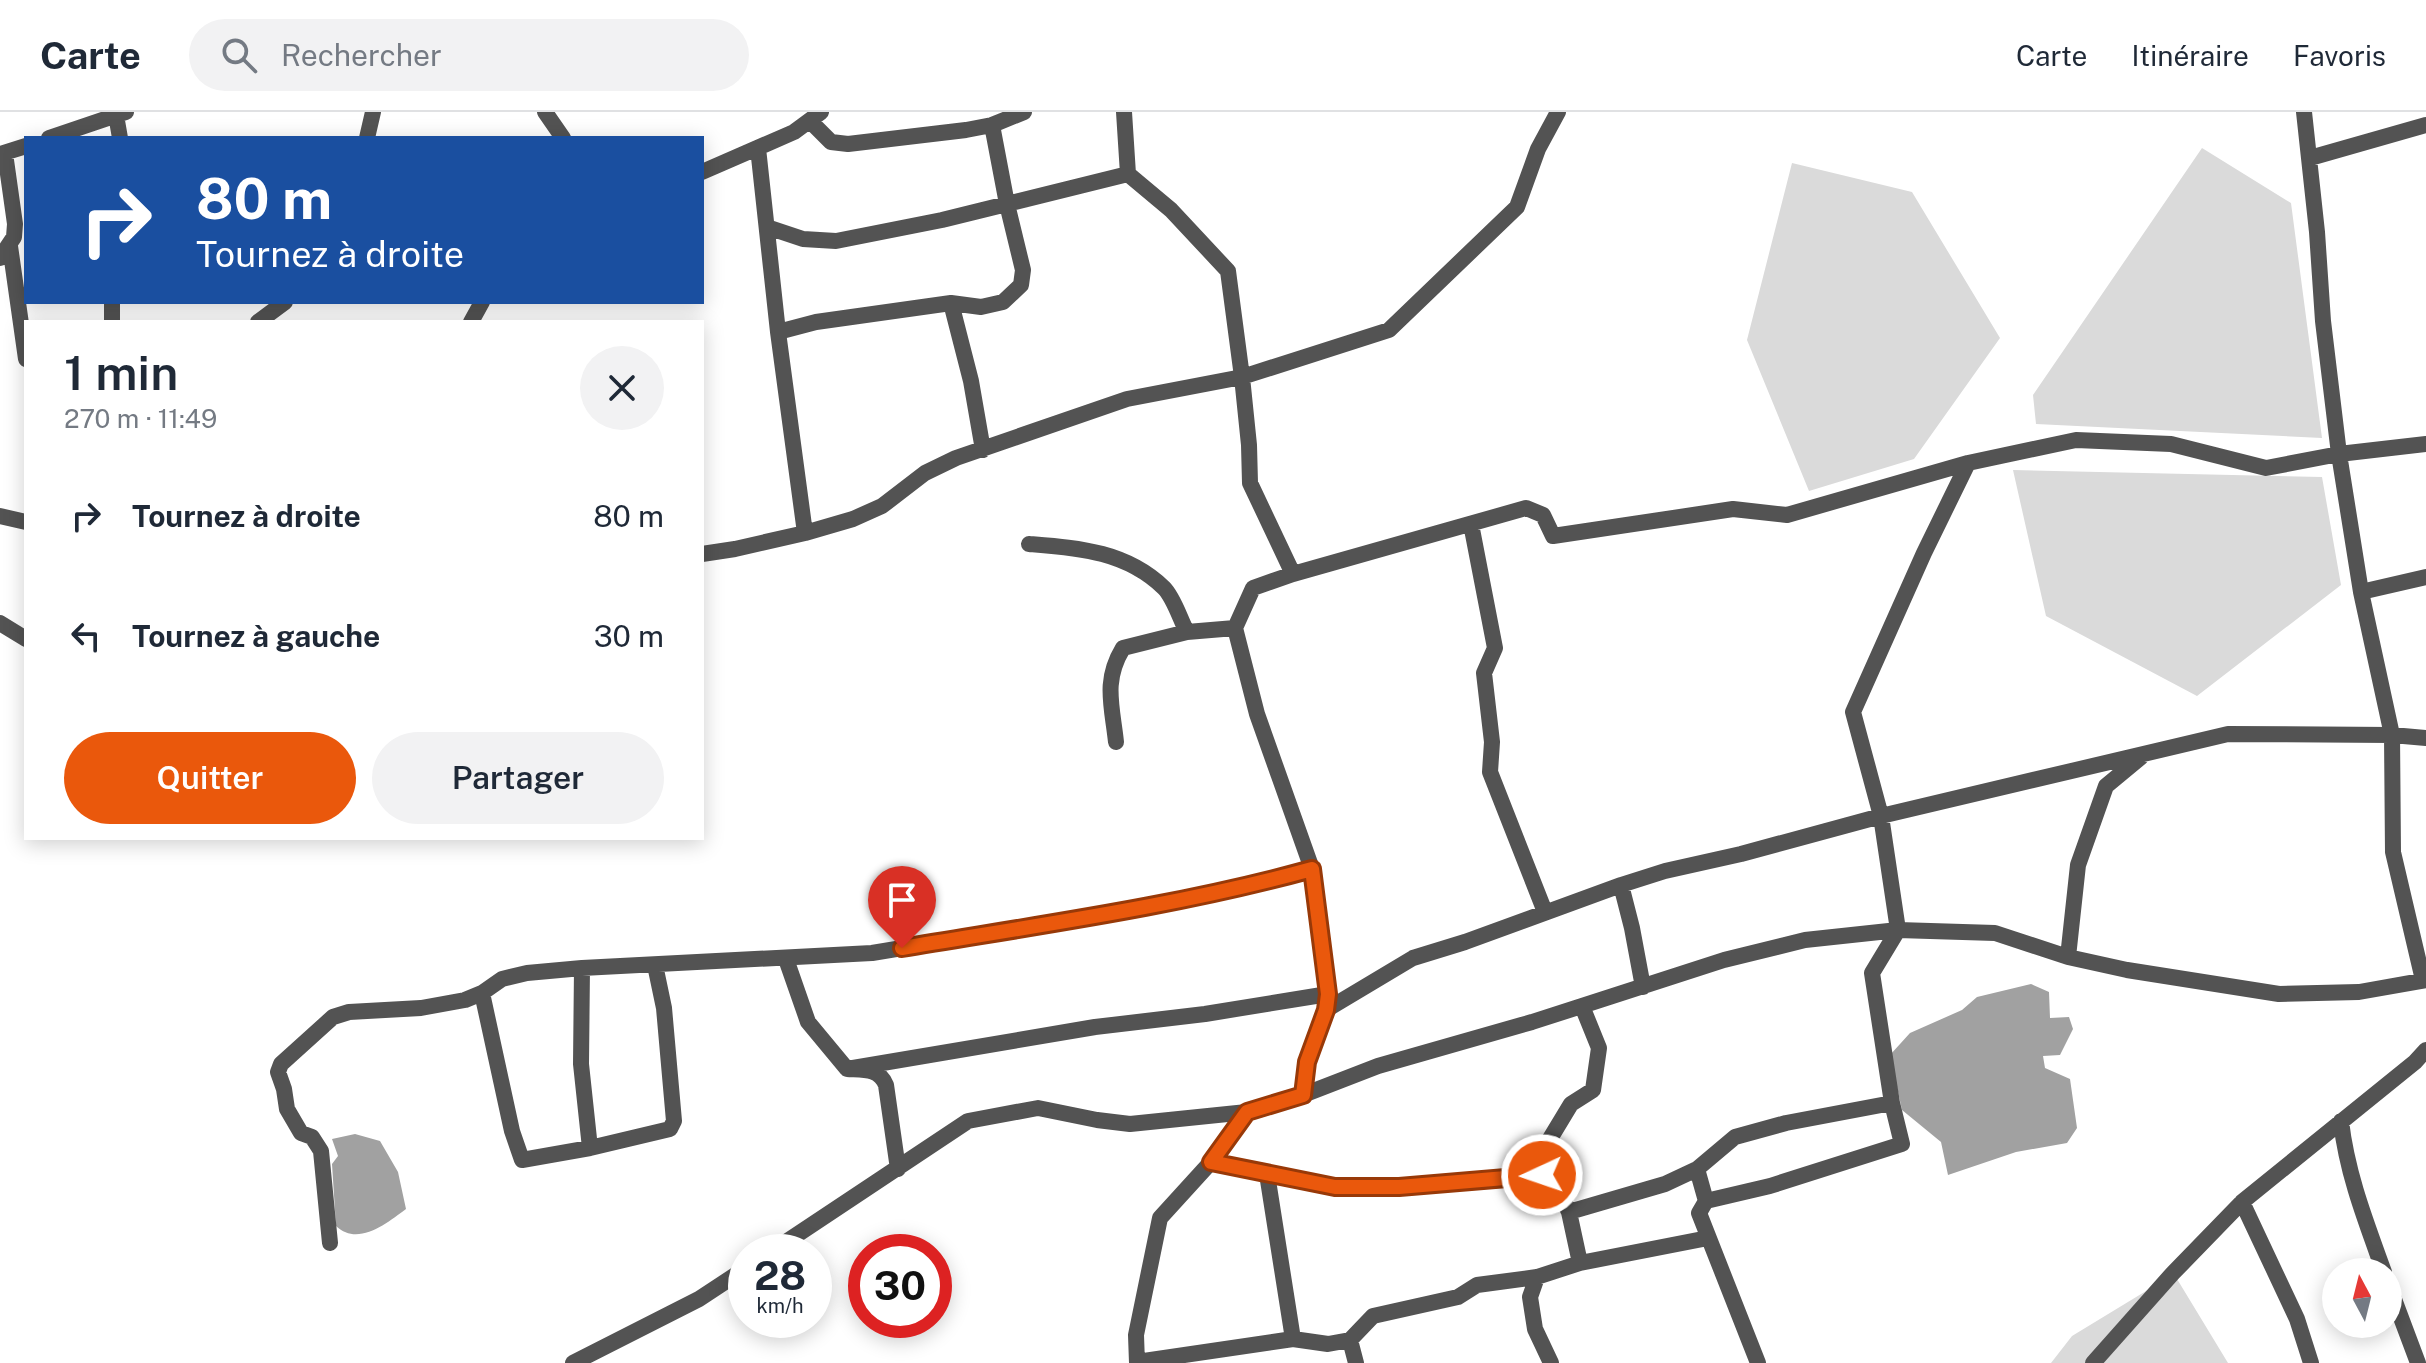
<!DOCTYPE html>
<html lang="fr">
<meta charset="utf-8">
<style>
body{margin:0;font-family:"Public Sans",sans-serif;background:#f2f2f3;color:#1f2937;height:100vh;display:flex;flex-direction:column;font-size:30px;white-space:nowrap}
*{box-sizing:border-box;margin:0}
p{font-size:26px;color:#747a83}
.icon{flex:none;width:44px;height:44px;fill:none;stroke:currentColor;stroke-width:2;stroke-linecap:round;stroke-linejoin:round}
.map{position:relative;flex:1;overflow:hidden}
.panel{position:absolute;left:24px;top:208px;width:680px;height:520px;display:flex;flex-direction:column;background:#fff;border-radius:0px;box-shadow:0 4px 20px #0003}
.panel>*{flex:none}
.guide{position:absolute;left:24px;top:24px;width:680px;height:168px;border-radius:0px;box-shadow:0 4px 20px #0003;background:#1a4fa0;color:#fff;overflow:hidden}
.needle{width:52px;rotate:353deg}
.fabs{position:absolute;left:2322px;top:1146px;display:grid;gap:16px}
.fabs a{display:grid;place-items:center;width:80px;height:80px;border-radius:50%;background:#fff;box-shadow:0 4px 20px #0003;font-size:40px}
.speed{position:absolute;left:728px;top:1122px;display:flex;gap:16px;font-size:40px;font-weight:700;text-align:center}
.speed>*{display:grid;place-content:center;width:104px;height:104px;border-radius:50%;background:#fff;box-shadow:0 4px 20px #0003;line-height:1}
.speed small{font-size:20px;font-weight:400}
.speed .limit{border:12px solid #d22;background:#fff;color:#111}
.pin{position:absolute;display:grid;place-items:center;width:68px;height:68px;color:#fff;margin:-82px -34px;border-radius:50% 50% 50% 0;rotate:-45deg;box-shadow:0 0 8px #0007}
.pin .icon{rotate:45deg}
.me{position:absolute;width:88px;margin:-44px;rotate:267deg;stroke-linejoin:round;filter:drop-shadow(0 0 6px #0008)}
.turn{display:flex;align-items:center;gap:28px;height:168px;padding:0 40px;font-size:36px}
.turn .icon{width:104px;height:104px;stroke-width:2.5}
.turn b{display:block;font-size:56px;line-height:68px}
.round{display:grid;place-items:center;flex:none;width:84px;height:84px;border-radius:42px;background:#f2f2f3}
.head{display:flex;align-items:center;justify-content:space-between;height:136px;padding:0 40px}
h1{font-size:48px;font-weight:600;line-height:60px}
.cta{display:flex;gap:16px;margin-top:auto;padding:16px 40px}
.cta a{flex:1;height:92px;border-radius:48px;background:#ea580c;color:#fff;font-size:32px;font-weight:600;line-height:92px;text-align:center}
.cta a+a{background:#f2f2f3;color:#1f2937}
ul{padding:0;list-style:none}
li{display:flex;align-items:center;gap:24px;height:120px;padding:0 40px}
li div{flex:1}
li b{display:block;font-size:30px}
li em{font-style:normal}
header{display:flex;align-items:center;gap:48px;box-sizing:border-box;height:112px;padding:0 40px;background:#fff;border-bottom:2px solid #e0e1e3}
header strong{font-size:38px}
nav{display:flex;gap:44px;margin-inline-start:auto;font-size:28px}
.search{width:560px;height:72px;background:#f2f2f3;display:flex;align-items:center;gap:20px;box-sizing:border-box;padding:0 28px;border-radius:44px;color:#747a83;font-size:30px}
.map>svg:first-child{display:block}
.green{fill:#dadada}
.water{fill:#a1a1a1}
.lines{fill:none;stroke-linecap:round;stroke-linejoin:round}
.street{stroke:#535353;stroke-width:16}
.route-casing{stroke:#983908;stroke-width:20}
.route{stroke:#ea580c;stroke-width:14}
</style>
<header>
<strong>Carte</strong>
<div class="search"><svg class="icon" aria-label="search" viewBox="0 0 24 24"><circle cx="10" cy="10" r="6"/><path d="M15 15l6 6"/></svg>Rechercher</div>
<nav><a>Carte</a><a>Itinéraire</a><a>Favoris</a></nav>
</header>
<div class="map">
<svg width="2426" height="1251" viewBox="0 0 2426 1251">
<rect width="100%" height="100%" fill="#fff"/>
<path class="green" d="M 2202,36 L 2291,91 L 2322,326 L 2036,312 L 2033,283 Z
M 1792,51 L 1912,80 L 2000,226 L 1914,347 L 1809,379 L 1747,228 Z
M 2013,358 L 2322,365 L 2341,473 L 2197,584 L 2046,504 Z
M 2174,1162 L 2228,1251 L 2051,1251 L 2072,1224 Z"/>
<path class="water" d="M 2031,872 L 2049,880 L 2050,906 L 2069,905 L 2073,917 L 2060,943 L 2043,944 L 2045,956 L 2070,967 L 2077,1016 L 2067,1031 L 2016,1040 L 1948,1063 L 1941,1030 L 1902,998 L 1890,943 L 1910,921 L 1962,898 L 1977,885 Z
M 355,1022 L 380,1029 L 398,1060 L 406,1097 C 387,1111 358,1135 336,1114 L 332,1052 L 338,1044 L 332,1027 Z"/>
<g class="lines">
<path class="street" d="M 545,0 L 563,26
M 2304,0 L 2317,120 L 2323,209 L 2339,342 L 2361,480 L 2392,623 L 2393,740 L 2423,868
M 116,3 L 120,26
M 810,9 L 831,30 L 848,32 L 966,18 L 992,13 L 1024,0
M 49,26 L 126,0
M 367,26 L 373,0
M 758,36 L 778,220 L 805,421
M 0,42 L 26,34
M 2310,46 L 2426,13
M 702,60 L 794,20 L 821,0
M 767,115 L 803,127 L 836,129 L 942,108 L 1128,62
M 10,134 L 26,247
M 0,146 L 14,125 L 15,112 L 5,41
M 951,191 L 971,269 L 983,338
M 112,210 L 112,190
M 258,210 L 285,190
M 471,210 L 482,190
M 778,220 L 816,210 L 951,191 L 981,195 L 1003,190 L 1021,173 L 1023,158 L 1007,92 L 992,13
M 0,404 L 26,410
M 1471,412 L 1495,536 L 1484,561 L 1492,630 L 1490,660 L 1545,800
M 1029,432 C 1078,436 1126,439 1164,476 C 1174,486 1180,507 1187,520
M 702,442 L 735,437 L 805,421 L 853,407 L 882,394 L 925,361 L 956,346 L 1127,287 L 1242,265 L 1228,159 L 1171,98 L 1128,62 L 1124,0
M 1293,462 L 1526,396 L 1543,403 L 1553,424 L 1733,397 L 1787,403 L 1968,351 L 2076,328 L 2171,332 L 2266,356 L 2339,342 L 2426,332
M 2361,480 L 2426,465
M 0,511 L 26,527
M 1116,630 C 1112,593 1103,569 1123,536 L 1187,520 L 1235,516
M 1621,773 L 1632,816 L 1643,875
M 2068,845 L 2078,753 L 2106,674 L 2141,645
M 786,847 L 808,910 L 847,957 C 864,958 879,956 886,973 L 898,1057
M 582,856 L 581,952 L 590,1036
M 482,881 L 512,1019 L 522,1048 L 590,1036 L 670,1017 L 674,1009 L 664,896 L 655,853
M 1326,898 L 1413,846 L 1465,830 L 1621,773 L 1665,759 L 1741,742 L 1881,704 L 2228,622 L 2392,623 L 2426,626
M 847,957 L 1095,915 L 1205,902 L 1328,882
M 1303,983 L 1307,950 L 1326,898 L 1328,882 L 1312,757 L 1257,602 L 1235,516 L 1253,476 L 1293,462 L 1250,371 L 1249,333 L 1242,265 L 1389,218 L 1517,95 L 1538,37 L 1558,0
M 2341,1009 C 2347,1062 2366,1110 2384,1160
M 1211,1050 L 1335,1075 L 1399,1075 L 1542,1063 L 1557,1075 L 1569,1100 L 1580,1151
M 1697,1057 L 1706,1089
M 1267,1062 L 1293,1227
M 1542,1063 L 1545,1035 L 1571,992 L 1593,978 L 1599,936 L 1582,894
M 2242,1090 L 2297,1207 L 2311,1251
M 1569,1100 L 1665,1072 L 1697,1057 L 1735,1025 L 1786,1011 L 1892,991
M 330,1131 L 321,1039 L 312,1025 L 301,1021 L 287,997 L 284,977 L 278,960 L 281,952 L 333,905 L 349,900 L 421,896 L 465,888 L 482,881 L 502,867 L 527,861 L 582,856 L 872,841 L 1113,801 L 1257,772 L 1312,757
M 771,1140 L 968,1009 L 1038,996 L 1097,1008 L 1130,1012 L 1247,1000 L 1303,983 L 1378,954 L 1532,910 L 1724,848 L 1805,828 L 1898,818 L 1995,821 L 2068,845 L 2127,858 L 2279,882 L 2359,880 L 2426,868
M 1537,1165 L 1530,1185 L 1535,1217 L 1551,1251
M 2388,1171 L 2418,1251
M 1350,1228 L 1356,1251
M 1137,1250 L 1293,1227 L 1328,1232 L 1350,1228 L 1373,1204 L 1458,1185 L 1477,1173 L 1537,1165 L 1580,1151 L 1708,1126
M 573,1251 L 699,1187 L 746,1156
M 1137,1251 L 1136,1223 L 1160,1106 L 1211,1050 L 1247,1000
M 1758,1251 L 1699,1101 L 1706,1089 L 1770,1074 L 1902,1032 L 1892,991 L 1872,861 L 1898,818 L 1881,704 L 1853,600 L 1924,441 L 1968,351
M 2093,1251 L 2173,1161 L 2242,1090 L 2415,950 L 2426,938"/>
</g>
<g class="lines">
<defs>
<path id="route" d="M 902,836 C 1039,813 1178,794 1312,757 L 1328,882 L 1326,898 L 1307,950 L 1303,983 L 1247,1000 L 1211,1050 L 1335,1075 L 1399,1075 L 1542,1063"/>
</defs>
<use href="#route" class="route-casing"/>
<use href="#route" class="route"/>
</g>
</svg>
<div class="fabs">
<a><svg class="needle" viewBox="-14 -14 28 28"><path d="M0-13l5 13h-10z" fill="#e53935"/><path d="M0 13l5-13h-10z" fill="#747a83"/></svg></a>
</div>
<div class="speed"><div>28<small>km/h</small></div><div class="limit">30</div></div>
<div class="pin" style="left:902px;top:836px;background:#d93025"><svg class="icon" aria-label="arrive" viewBox="0 0 24 24"><path d="M6 21V4h12l-3 4 3 4H6"/></svg></div>
<svg class="me" style="left:1542px;top:1063px" viewBox="-20 -20 40 40"><circle r="17" fill="#ea580c" stroke="#fff" stroke-width="3"/><path d="M0-11L8 9 0 5-8 9z" fill="#fff"/></svg>
<div class="guide">
<div class="turn"><svg class="icon" aria-label="right" viewBox="0 0 24 24"><path d="M7 20v-9h11M14 6l5 5-5 5"/></svg><div><b>80 m</b>Tournez à droite</div></div>
</div>
<section class="panel">
<div class="head"><div><h1>1 min</h1><p>270 m · 11:49</p></div><a class="round"><svg class="icon" aria-label="close" viewBox="0 0 24 24"><path d="M6 6l12 12M18 6L6 18"/></svg></a></div>
<ul>
<li><svg class="icon" aria-label="right" viewBox="0 0 24 24"><path d="M7 20v-9h11M14 6l5 5-5 5"/></svg><div><b>Tournez à droite</b></div><em>80 m</em></li>
<li><svg class="icon" aria-label="left" viewBox="0 0 24 24"><path d="M17 20v-9H6M10 6l-5 5 5 5"/></svg><div><b>Tournez à gauche</b></div><em>30 m</em></li>
</ul>
<div class="cta"><a>Quitter</a><a>Partager</a></div>
</section>
</div>
